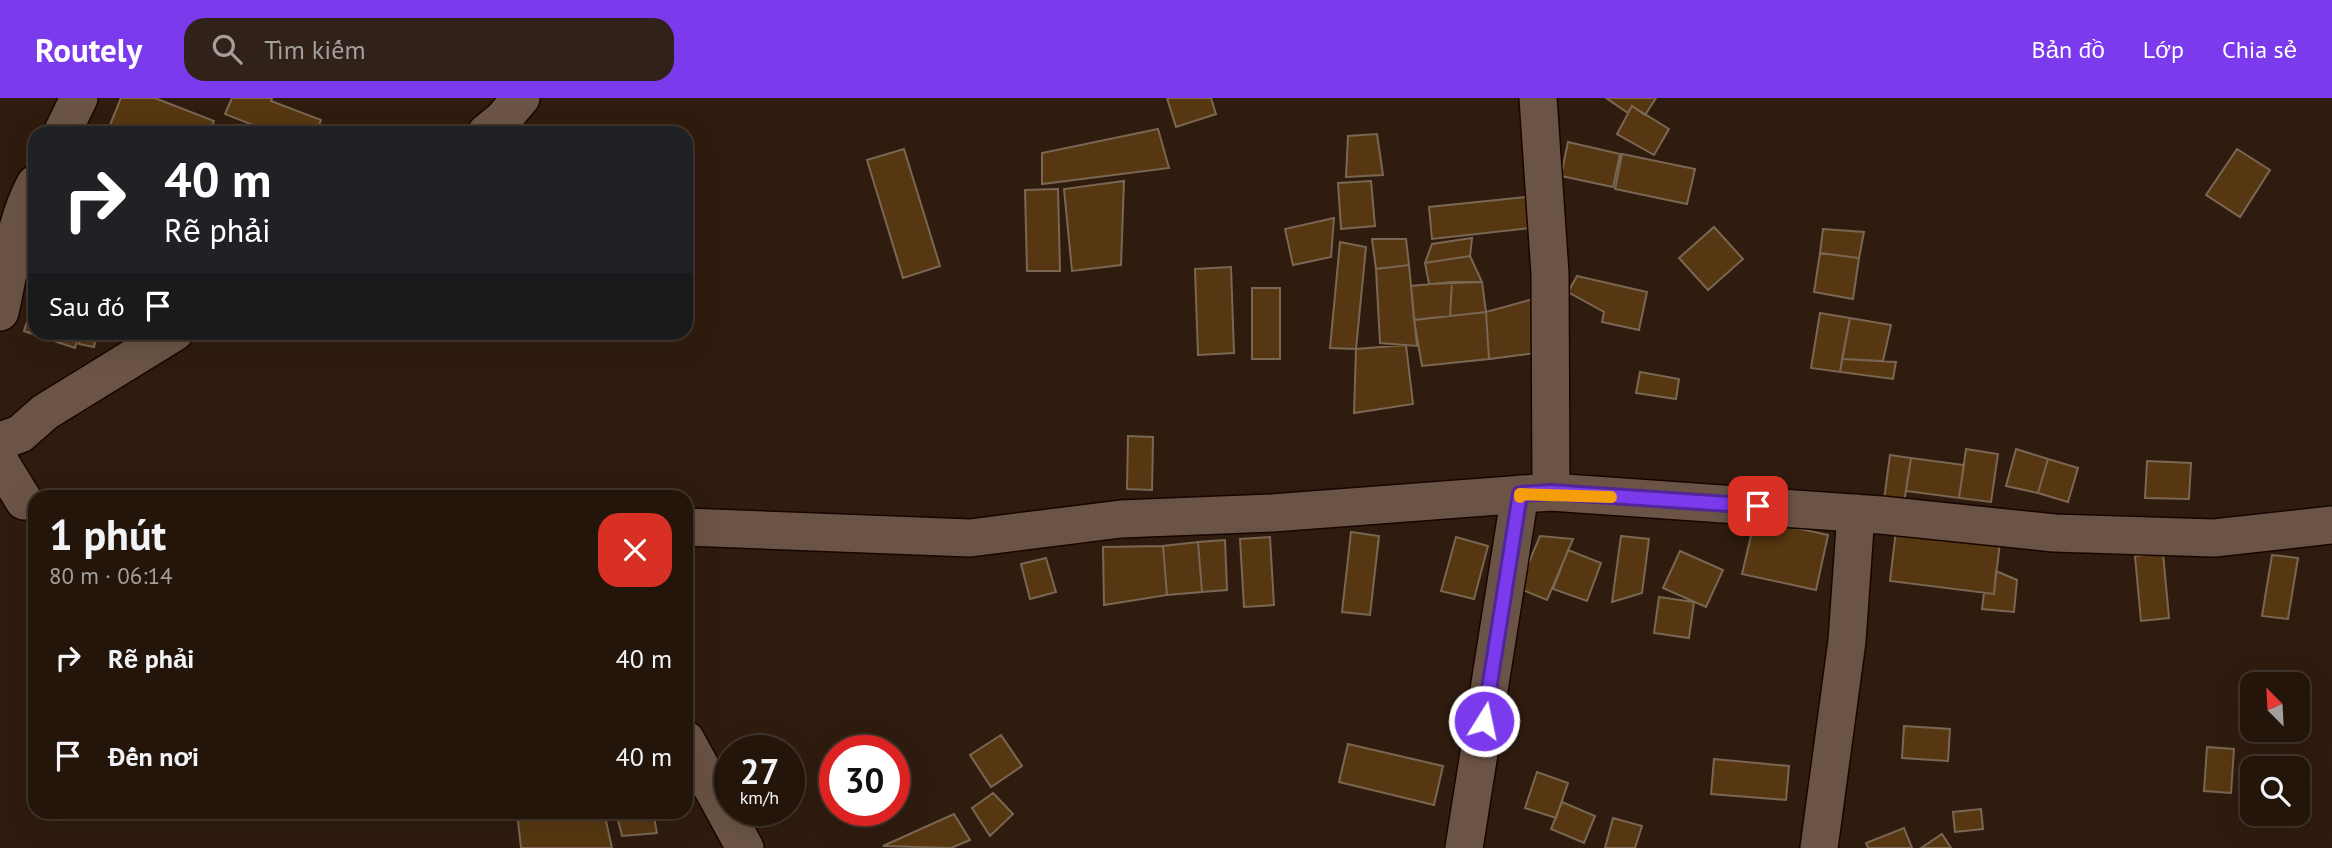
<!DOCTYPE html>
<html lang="vi">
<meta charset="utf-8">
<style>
body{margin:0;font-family:"PT Sans",sans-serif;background:#302219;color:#f1f3f6;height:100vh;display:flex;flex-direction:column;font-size:26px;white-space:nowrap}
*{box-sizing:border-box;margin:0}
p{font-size:23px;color:#a39f9d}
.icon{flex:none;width:38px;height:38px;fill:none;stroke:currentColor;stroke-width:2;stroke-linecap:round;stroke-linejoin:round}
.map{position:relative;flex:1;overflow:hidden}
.panel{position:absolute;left:28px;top:392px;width:665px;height:329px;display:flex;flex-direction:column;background:#24150b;border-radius:21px;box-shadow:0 7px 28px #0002,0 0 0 2px #41342c}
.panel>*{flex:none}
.guide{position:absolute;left:28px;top:28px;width:665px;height:214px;border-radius:21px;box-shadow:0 7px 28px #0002,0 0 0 2px #41342c;background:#202124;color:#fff;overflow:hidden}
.needle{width:46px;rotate:336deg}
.tools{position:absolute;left:2240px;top:574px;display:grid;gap:14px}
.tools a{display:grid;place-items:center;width:70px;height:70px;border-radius:14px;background:#24150b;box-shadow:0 7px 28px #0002,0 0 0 2px #41342c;font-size:35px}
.speed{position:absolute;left:714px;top:637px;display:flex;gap:14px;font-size:35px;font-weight:700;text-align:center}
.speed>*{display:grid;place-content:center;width:91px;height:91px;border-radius:50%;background:#24150b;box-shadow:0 7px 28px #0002,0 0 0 2px #41342c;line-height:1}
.speed small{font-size:18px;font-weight:400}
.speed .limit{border:10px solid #d22;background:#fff;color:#111}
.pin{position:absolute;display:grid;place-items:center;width:60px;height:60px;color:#fff;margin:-30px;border-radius:14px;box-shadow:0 4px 10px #0006}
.me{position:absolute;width:77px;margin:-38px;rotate:10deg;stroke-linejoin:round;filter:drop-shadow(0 0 5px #0008)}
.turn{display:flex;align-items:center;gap:24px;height:147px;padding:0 21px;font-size:32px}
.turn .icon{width:91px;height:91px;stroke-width:2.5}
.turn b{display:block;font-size:49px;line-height:60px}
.then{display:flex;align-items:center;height:66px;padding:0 21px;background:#0003;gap:14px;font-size:26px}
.round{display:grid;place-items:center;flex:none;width:74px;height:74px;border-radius:21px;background:#302219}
.summary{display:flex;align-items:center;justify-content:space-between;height:119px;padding:0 21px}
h1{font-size:42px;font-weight:700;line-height:52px}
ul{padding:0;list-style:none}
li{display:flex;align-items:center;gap:21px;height:98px;padding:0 21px}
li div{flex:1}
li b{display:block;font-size:26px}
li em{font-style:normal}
header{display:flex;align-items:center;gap:42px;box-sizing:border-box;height:98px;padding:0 35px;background:#7c3aed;color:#fff}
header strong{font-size:33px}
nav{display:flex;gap:38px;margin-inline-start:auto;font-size:24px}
.search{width:490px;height:63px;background:#302219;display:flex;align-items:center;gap:18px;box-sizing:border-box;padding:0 24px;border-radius:21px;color:#a39f9d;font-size:26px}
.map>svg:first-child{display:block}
.building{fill:#563711;stroke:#796753;stroke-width:2}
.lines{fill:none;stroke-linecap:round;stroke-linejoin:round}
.minor-casing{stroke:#170600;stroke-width:40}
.minor{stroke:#6b5445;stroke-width:37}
.route-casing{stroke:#51269a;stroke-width:18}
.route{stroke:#7c3aed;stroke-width:12}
.slow{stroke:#f59e0b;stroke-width:12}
</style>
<header>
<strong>Routely</strong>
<div class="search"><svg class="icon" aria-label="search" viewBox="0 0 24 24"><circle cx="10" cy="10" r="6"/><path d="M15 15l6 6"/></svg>Tìm kiếm</div>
<nav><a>Bản đồ</a><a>Lớp</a><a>Chia sẻ</a></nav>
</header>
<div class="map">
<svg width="2332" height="750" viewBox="0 0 2332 750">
<rect width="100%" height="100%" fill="#301c0f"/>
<path class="building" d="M 121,0 L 155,0 L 214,23 L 209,35 L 131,35 L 110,27 Z
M 232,0 L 272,0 L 271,3 L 321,22 L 316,35 L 273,35 L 225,16 Z
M 1167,0 L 1211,0 L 1216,16 L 1176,29 Z
M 1606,0 L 1656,0 L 1645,17 L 1632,8 L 1628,15 Z
M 1632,8 L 1669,31 L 1654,57 L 1617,36 Z
M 1158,31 L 1169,70 L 1042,86 L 1042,55 Z
M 1377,36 L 1383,77 L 1346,79 L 1348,38 Z
M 1568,44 L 1620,56 L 1613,89 L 1561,78 Z
M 904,51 L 940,168 L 903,180 L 867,62 Z
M 2237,51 L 2270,72 L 2240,119 L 2206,97 Z
M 1622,56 L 1695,71 L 1687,106 L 1615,91 Z
M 1124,83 L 1121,167 L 1072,173 L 1064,91 Z
M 1371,83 L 1375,128 L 1341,131 L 1338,85 Z
M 1058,91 L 1060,173 L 1027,173 L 1025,92 Z
M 1526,99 L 1530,130 L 1432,141 L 1429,109 Z
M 1334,120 L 1331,159 L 1293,167 L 1285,131 Z
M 1714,129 L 1743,161 L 1708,192 L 1679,160 Z
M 1823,131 L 1864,134 L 1859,160 L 1820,155 Z
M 1472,140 L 1470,158 L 1425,165 L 1432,146 Z
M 1372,141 L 1406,141 L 1409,167 L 1376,171 Z
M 1340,144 L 1366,149 L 1356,251 L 1330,250 Z
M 1820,155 L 1859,160 L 1853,201 L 1814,194 Z
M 1470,158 L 1482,184 L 1429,186 L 1425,165 Z
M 1409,167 L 1417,248 L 1380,245 L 1376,171 Z
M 1231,169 L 1234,255 L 1198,257 L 1195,171 Z
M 1577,178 L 1647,194 L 1639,232 L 1602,224 L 1604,214 L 1568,194 Z
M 1452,184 L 1450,218 L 1414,222 L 1411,188 Z
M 1452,184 L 1482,184 L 1486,214 L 1450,218 Z
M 1252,190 L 1280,190 L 1280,261 L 1252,261 Z
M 1533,201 L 1536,255 L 1489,261 L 1486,214 Z
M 32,207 L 35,208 L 35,234 L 80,234 L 75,250 L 24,233 Z
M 1486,214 L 1489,261 L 1422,268 L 1414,222 Z
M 1820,215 L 1850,220 L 1840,274 L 1811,270 Z
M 1850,220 L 1891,227 L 1883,263 L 1842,261 Z
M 82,234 L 97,234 L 94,249 L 79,246 Z
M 1406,247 L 1413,306 L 1354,315 L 1356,251 Z
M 1842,261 L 1896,264 L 1893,281 L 1840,274 Z
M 1640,274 L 1679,281 L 1676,301 L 1636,295 Z
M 1128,338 L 1153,339 L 1152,392 L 1127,391 Z
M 1966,351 L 1998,356 L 1991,404 L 1959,400 Z
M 2016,351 L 2048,361 L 2038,395 L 2006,388 Z
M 1890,357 L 1911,360 L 1904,405 L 1884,402 Z
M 1911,360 L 1964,367 L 1959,400 L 1906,393 Z
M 2048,361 L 2078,370 L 2068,404 L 2038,395 Z
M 2147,363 L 2191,365 L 2189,401 L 2145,400 Z
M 1755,421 L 1828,437 L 1816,492 L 1742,476 Z
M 1896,432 L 2000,444 L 1994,496 L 1890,483 Z
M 1351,434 L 1379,438 L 1370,517 L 1342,514 Z
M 1540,438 L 1573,441 L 1547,502 L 1518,490 Z
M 1621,438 L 1649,441 L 1642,495 L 1612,504 Z
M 1270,439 L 1274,507 L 1244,509 L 1240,441 Z
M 1456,439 L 1488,448 L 1474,501 L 1441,493 Z
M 1225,442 L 1227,492 L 1202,494 L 1198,444 Z
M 1198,444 L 1202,494 L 1167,497 L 1163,448 Z
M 1163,448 L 1167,497 L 1104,507 L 1103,449 Z
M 1568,452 L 1601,465 L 1587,503 L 1553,491 Z
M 1680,453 L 1723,472 L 1706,509 L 1663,490 Z
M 2163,455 L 2169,520 L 2141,523 L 2135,458 Z
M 2272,457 L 2298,460 L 2288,521 L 2262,518 Z
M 1046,460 L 1056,494 L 1030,501 L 1021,466 Z
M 1996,473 L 2017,482 L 2014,514 L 1982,511 L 1984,495 L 1994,496 Z
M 1659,499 L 1694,504 L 1689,540 L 1654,535 Z
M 1904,628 L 1950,631 L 1948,663 L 1902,660 Z
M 1001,637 L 1022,668 L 991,689 L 970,657 Z
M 1348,646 L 1443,668 L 1434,707 L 1339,684 Z
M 2207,649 L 2234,651 L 2231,695 L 2204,693 Z
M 1714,661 L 1789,668 L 1786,702 L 1711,696 Z
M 1537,674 L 1568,685 L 1556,720 L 1525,710 Z
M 993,695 L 1013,716 L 990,738 L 972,710 Z
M 1562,704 L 1595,718 L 1584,745 L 1551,731 Z
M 1981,711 L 1983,731 L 1955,734 L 1953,714 Z
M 517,714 L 604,714 L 612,750 L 521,750 Z
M 616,714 L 653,714 L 657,735 L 622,738 Z
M 954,716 L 970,742 L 951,750 L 883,748 Z
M 1613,720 L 1642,728 L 1635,750 L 1605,750 Z
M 1904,730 L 1912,750 L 1868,750 L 1866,745 Z
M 1942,736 L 1951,750 L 1921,750 Z"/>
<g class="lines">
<defs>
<path id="minor" d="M 1538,0 L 1550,176 L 1551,394
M 62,35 L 79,0
M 486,35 L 503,21 L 521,0
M 0,214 C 10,171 14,125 35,86
M 0,343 L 20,336 L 45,314 L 175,234
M 0,364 L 24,403
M 686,429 L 970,440 L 1121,421 L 1272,415 L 1551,394 L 1881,417 L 2054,435 L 2214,440 L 2332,427
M 686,642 L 745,750
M 1464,750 L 1520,396
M 1819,750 L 1847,543 L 1856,415"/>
</defs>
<use href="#minor" class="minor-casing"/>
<use href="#minor" class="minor"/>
</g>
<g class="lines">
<defs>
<path id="route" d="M 1484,623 L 1520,396 L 1551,394 L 1758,408"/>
</defs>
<use href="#route" class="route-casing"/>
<use href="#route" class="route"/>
<path class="slow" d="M 1520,399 L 1520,396 L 1611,399"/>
</g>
</svg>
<div class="tools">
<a><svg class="needle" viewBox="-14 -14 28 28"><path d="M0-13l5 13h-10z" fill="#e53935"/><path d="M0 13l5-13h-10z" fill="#a39f9d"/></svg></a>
<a><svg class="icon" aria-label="search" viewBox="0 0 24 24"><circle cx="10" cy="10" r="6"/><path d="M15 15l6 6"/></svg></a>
</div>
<div class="speed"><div>27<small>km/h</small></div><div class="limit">30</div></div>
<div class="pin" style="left:1758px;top:408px;background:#d93025"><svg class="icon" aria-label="arrive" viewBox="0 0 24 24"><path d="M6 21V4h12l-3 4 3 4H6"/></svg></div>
<svg class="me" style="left:1484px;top:623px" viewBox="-20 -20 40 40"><circle r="17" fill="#7c3aed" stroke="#fff" stroke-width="3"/><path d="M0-11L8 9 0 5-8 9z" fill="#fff"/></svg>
<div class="guide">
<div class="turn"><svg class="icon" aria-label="right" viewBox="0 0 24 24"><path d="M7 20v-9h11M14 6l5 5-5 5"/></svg><div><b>40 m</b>Rẽ phải</div></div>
<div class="then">Sau đó<svg class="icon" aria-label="arrive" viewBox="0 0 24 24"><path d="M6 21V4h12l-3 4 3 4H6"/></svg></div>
</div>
<section class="panel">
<div class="summary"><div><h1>1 phút</h1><p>80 m · 06:14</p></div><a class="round" style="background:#d93025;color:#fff"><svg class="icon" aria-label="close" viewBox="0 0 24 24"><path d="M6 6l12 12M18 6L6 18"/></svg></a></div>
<ul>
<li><svg class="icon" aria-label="right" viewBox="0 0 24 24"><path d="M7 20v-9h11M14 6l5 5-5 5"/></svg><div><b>Rẽ phải</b></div><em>40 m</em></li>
<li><svg class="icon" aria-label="arrive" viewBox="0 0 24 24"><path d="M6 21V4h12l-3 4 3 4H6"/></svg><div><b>Đến nơi</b></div><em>40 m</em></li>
</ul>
</section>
</div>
